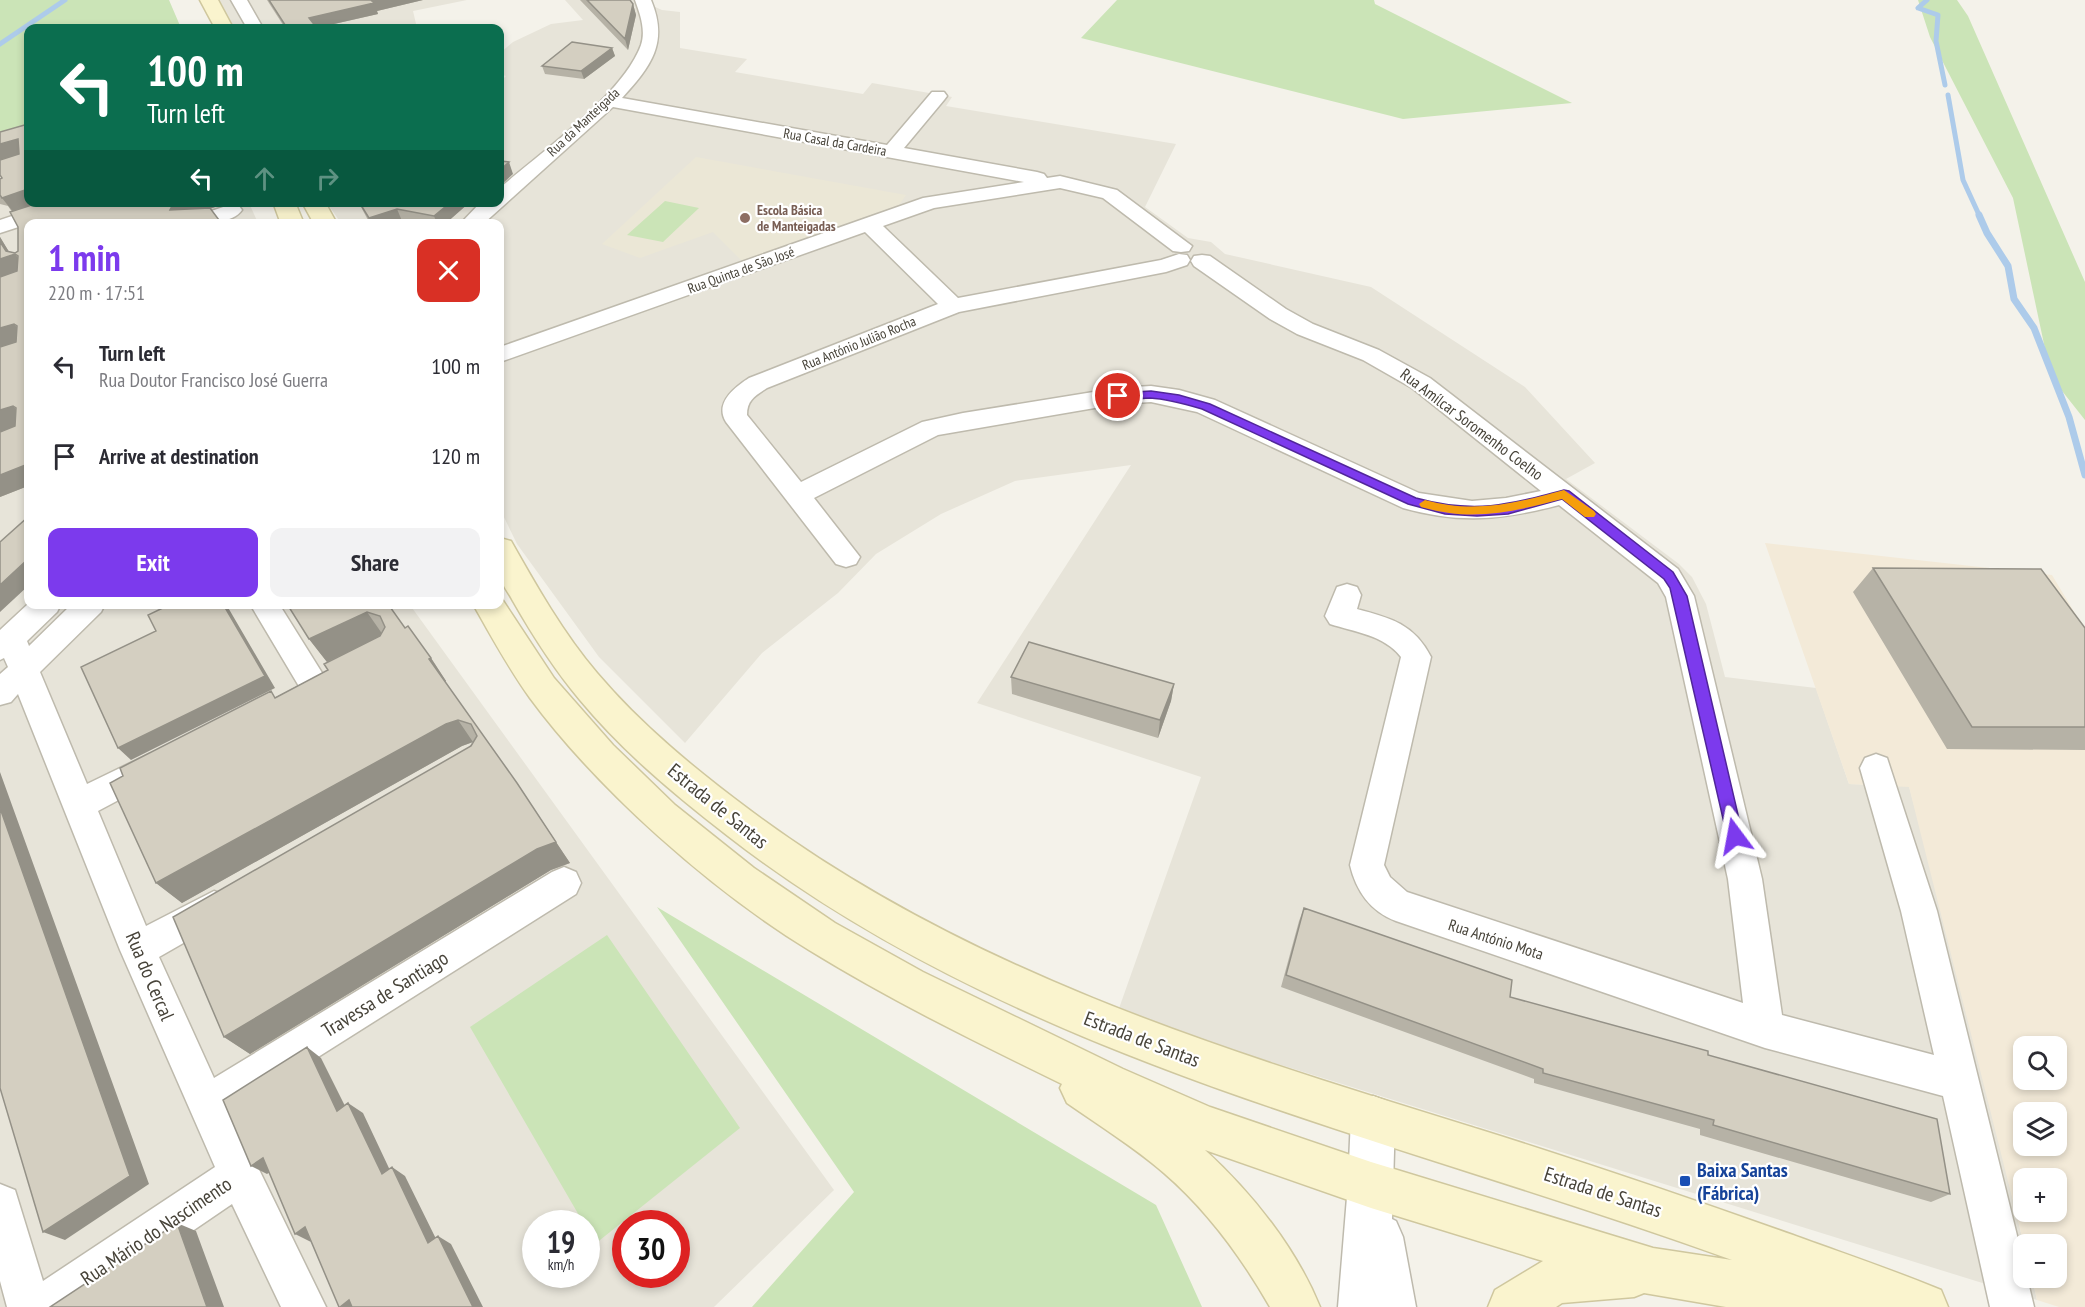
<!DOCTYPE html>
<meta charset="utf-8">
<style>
body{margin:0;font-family:"PT Sans Narrow",sans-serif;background:#f2f2f3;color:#2b2b33;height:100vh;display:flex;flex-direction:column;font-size:22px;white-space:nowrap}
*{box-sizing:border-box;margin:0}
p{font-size:20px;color:#7c7c81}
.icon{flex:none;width:33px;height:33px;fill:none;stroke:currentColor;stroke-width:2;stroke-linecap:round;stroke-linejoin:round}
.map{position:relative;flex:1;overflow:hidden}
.drawer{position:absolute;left:24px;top:219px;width:480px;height:390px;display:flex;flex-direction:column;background:#fff;border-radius:12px;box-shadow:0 3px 9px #0003}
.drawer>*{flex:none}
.guide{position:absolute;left:24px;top:24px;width:480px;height:183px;border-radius:12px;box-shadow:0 3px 9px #0003;background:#0b6e4f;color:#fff;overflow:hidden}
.tools{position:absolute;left:2013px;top:1036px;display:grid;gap:12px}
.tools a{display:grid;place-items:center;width:54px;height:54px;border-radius:12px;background:#fff;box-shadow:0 3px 9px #0003;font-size:30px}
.speed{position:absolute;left:522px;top:1210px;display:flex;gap:12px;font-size:30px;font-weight:700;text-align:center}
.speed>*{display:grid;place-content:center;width:78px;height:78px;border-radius:50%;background:#fff;box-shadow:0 3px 9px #0003;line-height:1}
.speed small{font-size:15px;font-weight:400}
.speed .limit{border:9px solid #d22;background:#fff;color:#111}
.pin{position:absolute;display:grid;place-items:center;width:51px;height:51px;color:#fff;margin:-26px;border:3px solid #fff;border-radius:50%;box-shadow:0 2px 6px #0007}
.me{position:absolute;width:66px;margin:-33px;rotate:347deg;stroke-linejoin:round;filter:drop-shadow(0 0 4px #0008)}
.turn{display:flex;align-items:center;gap:21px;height:126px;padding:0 24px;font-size:27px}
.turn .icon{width:78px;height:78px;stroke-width:2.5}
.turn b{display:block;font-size:42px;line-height:51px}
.lanes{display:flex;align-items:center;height:57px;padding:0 24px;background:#0003;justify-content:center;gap:30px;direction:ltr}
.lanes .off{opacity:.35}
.round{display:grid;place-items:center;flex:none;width:63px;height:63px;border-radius:12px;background:#f2f2f3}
.headline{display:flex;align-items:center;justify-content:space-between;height:102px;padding:0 24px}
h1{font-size:36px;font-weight:800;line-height:45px;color:#7c3aed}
.primary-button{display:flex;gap:12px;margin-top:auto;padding:12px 24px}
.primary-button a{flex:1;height:69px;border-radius:12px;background:#7c3aed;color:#fff;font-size:24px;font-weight:800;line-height:69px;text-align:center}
.primary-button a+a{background:#f2f2f3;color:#2b2b33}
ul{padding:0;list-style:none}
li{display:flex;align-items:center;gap:18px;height:90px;padding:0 24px}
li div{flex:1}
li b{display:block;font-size:22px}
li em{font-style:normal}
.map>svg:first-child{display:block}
.residential{fill:#e7e4d9;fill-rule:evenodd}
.commercial{fill:#f3ead8;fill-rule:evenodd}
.education{fill:#ebe7d6}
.green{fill:#cbe4b7}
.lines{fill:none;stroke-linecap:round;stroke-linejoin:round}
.stream-far1{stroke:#adcbea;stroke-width:5}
.stream{stroke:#adcbea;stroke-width:7}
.minor-casing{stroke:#bebaad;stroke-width:3}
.tertiary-casing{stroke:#bebaad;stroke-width:3}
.secondary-casing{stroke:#cfc79e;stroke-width:3}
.minor{fill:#fff;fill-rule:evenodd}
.tertiary{fill:#fff;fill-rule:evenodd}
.secondary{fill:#faf4ce;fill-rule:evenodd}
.wall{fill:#b6b2a6}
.shaded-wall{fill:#949187}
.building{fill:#d4cfc1;stroke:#949187;stroke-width:1.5}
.route{fill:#7c3aed;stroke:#51269a;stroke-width:1.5}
.slow{fill:#f59e0b}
.education-dot{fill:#8d6e63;stroke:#fff;stroke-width:2}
.transit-dot{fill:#1a4fb4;stroke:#fff;stroke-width:2}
.labels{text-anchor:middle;stroke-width:4.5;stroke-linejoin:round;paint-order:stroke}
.far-street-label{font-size:14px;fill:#474339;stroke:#fff}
.far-education-label{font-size:14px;font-weight:bold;fill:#785e54;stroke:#fff;text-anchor:start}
.street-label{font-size:16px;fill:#474339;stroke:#fff}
.near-street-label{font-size:20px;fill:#474339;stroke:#fff}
.near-transit-label{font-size:20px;font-weight:bold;fill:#164399;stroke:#fff;text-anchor:start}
</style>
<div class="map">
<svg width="2085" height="1307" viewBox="0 0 2085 1307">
<rect width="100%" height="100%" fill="#f4f2ea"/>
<path class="residential" d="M 218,0 L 467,0 L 413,11 L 417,28 L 233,28 Z
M 565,0 L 639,0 L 662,10 L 680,12 L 680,48 L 747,59 L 735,72 L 863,94 L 872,83 L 952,97 L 946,106 L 1176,144 L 1145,207 L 1188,238 L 1211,242 L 1225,254 L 1371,287 L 1525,387 L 1595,463 L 1566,479 L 1679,564 L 1692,577 L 1706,604 L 1725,677 L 1816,688 L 1849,784 L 1909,786 L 1951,944 L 2024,1245 L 2024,1278 L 2032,1278 L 2037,1300 L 1117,1014 L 1201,777 L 977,703 L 1131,465 L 1015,481 L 941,514 L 876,554 L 838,593 L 762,653 L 685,743 L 599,657 L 517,544 L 500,509 L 500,224 L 341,223 L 327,203 L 500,202 L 500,82 L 506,76 L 500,74 L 500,53 L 513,42 L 551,24 L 583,20 Z
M 0,143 L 28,202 L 249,203 L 258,223 L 28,224 L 28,604 L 410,605 L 834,1190 L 714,1307 L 0,1307 ZM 536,1224 L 586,1224 L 586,1275 L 536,1275 ZM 626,1224 L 676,1224 L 676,1275 L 626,1275 Z"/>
<path class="commercial" d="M 1765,543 L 2052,575 L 2085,630 L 2085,1307 L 2059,1307 L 2037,1300 L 2032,1278 L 2056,1278 L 2056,1245 L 2024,1245 L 1909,787 L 1849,784 ZM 2024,1047 L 2056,1047 L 2056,1080 L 2024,1080 ZM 2024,1113 L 2056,1113 L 2056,1146 L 2024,1146 ZM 2024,1179 L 2056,1179 L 2056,1212 L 2024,1212 Z"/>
<path class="education" d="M 696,157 L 906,195 L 899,205 L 742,261 L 713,232 L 640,258 L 602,244 Z"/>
<path class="green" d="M 0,0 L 169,0 L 181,28 L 28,28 L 28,132 L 0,140 Z
M 1117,0 L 1374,0 L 1375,4 L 1572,103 L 1403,119 L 1081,38 Z
M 1918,0 L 1957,0 L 1968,16 L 2085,282 L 2085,420 L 2051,377 L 2013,198 L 1930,37 Z
M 665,201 L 699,208 L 663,242 L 627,235 Z
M 657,907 L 1156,1205 L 1202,1307 L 752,1307 L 854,1192 Z
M 607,935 L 740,1128 L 595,1244 L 587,1229 L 586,1224 L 584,1224 L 470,1027 Z"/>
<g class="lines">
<path class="stream-far1" d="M 1927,0 L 1918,8 L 1938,15 L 1936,41 L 1945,85
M 0,44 L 65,0
M 1948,95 L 1963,180 L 1980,217"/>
<path class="stream" d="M 1979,215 L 1987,233 L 2008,266 L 2014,299 L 2034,328 L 2069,417 L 2085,475"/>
<defs>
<path id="minor" d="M 231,0 L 247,0 L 263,28 L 247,28 Z
M 635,0 L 651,0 C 669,43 651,66 622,98 L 887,145 L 932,92 L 944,92 L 947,96 L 944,100 L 904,148 L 1037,172 L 1044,174 L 1047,178 L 1060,176 L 1117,190 L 1192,246 L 1189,251 L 1181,252 L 1173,251 L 1103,198 L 1060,188 L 934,208 L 883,226 L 958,298 L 1161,260 L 1179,254 L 1187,255 L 1190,260 L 1187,265 L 1166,272 L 959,312 L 767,388 C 755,396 747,400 747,415 L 801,482 L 922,422 L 963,413 L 1118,388 L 1151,386 L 1179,390 L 1215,400 L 1419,493 L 1472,501 L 1506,498 L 1541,491 L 1412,388 L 1363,360 L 1297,334 L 1270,319 L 1194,266 L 1191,261 L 1194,256 L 1202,255 L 1210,256 L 1286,309 L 1313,324 L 1379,350 L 1430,378 L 1678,569 L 1694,596 L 1762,879 L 1782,1015 L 1934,1055 L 1901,911 L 1860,768 L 1865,758 L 1876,754 L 1887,758 L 1937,911 L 2024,1264 L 2024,1278 L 2027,1278 L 2034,1307 L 1990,1307 L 1943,1096 L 1765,1048 L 1396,921 C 1371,912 1356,891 1350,865 L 1401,657 C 1384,635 1355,632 1330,624 L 1325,616 L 1337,587 L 1347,584 L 1357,587 L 1361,595 L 1357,609 C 1391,618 1414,624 1431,657 L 1384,865 L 1390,877 L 1407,892 L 1743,1003 L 1728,879 L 1666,597 L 1658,583 L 1559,505 C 1502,520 1460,524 1403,508 L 1197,412 L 1151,402 L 1118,404 L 938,435 L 814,498 L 860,557 L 856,564 L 846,567 L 836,564 L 726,422 C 714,403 735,387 749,378 L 938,304 L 865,232 L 500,362 L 500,347 L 923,198 L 1024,182 L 613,107 L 483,224 L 460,224 L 481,202 L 500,202 L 500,188 C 540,153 623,95 641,45 C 646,30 640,14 635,0 Z
M 54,202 L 86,202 L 83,206 L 0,233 L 0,220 Z
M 232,204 L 239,206 L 242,210 C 232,225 199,224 182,224 L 185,220 Z
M 28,604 L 61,604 L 57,612 L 27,641 L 29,646 L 72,604 L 105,604 L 101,612 L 40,672 L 87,784 L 149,754 L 160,758 L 165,768 L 160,778 L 98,811 L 146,926 L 214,891 L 227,896 L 232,907 L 227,918 L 159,957 L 214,1078 L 552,872 L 564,867 L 576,872 L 581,883 L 576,894 L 231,1112 L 326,1307 L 281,1307 L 232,1204 L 81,1307 L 7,1307 L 0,1281 L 0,1184 L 15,1190 L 43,1281 L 215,1167 L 120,950 L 18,694 L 11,702 L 0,705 L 0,674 L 8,667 L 4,658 L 0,660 L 0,630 Z
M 250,604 L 279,604 L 329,684 L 325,693 L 314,696 L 303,693 Z"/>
<path id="tertiary" d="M 1373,1096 L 1389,1102 L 1395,1118 L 1392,1219 L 1396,1221 L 1403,1237 L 1416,1307 L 1338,1307 L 1348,1185 L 1351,1118 L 1357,1102 Z"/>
<path id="secondary" d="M 200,0 L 218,0 L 233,28 L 215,28 Z
M 273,202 L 295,202 L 304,224 L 281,224 Z
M 302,202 L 325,202 L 337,224 L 314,224 Z
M 500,538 L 511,541 C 537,587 563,633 597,673 C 642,726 696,770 751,811 C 968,973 1223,1050 1478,1129 C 1584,1162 1689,1198 1793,1235 C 1842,1253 1893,1270 1941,1290 L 1948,1307 L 1726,1307 L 1644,1293 L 1634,1297 L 1562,1303 L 1556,1307 L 1488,1307 L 1495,1290 L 1543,1261 L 1371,1208 L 1205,1150 C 1252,1193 1296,1248 1320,1307 L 1270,1307 C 1242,1258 1207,1210 1164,1173 C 1134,1147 1100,1126 1067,1103 L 1060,1088 L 1062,1084 C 976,1042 890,1000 809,950 C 711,890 598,790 530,698 C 509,669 491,636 473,604 L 500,604 L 500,596 L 554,678 L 613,745 L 675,805 L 754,868 L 835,923 L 923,972 L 1123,1069 L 1210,1107 L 1371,1162 L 1653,1248 L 1732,1260 C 1392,1136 1019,1062 728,836 C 675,795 623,752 580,700 C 554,669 533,636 513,601 C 509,593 501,584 500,575 C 497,564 499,549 500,538 Z"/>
</defs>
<use href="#minor" class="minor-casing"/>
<use href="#tertiary" class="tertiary-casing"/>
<use href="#secondary" class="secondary-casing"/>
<use href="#minor" class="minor"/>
<use href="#tertiary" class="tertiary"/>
<use href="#secondary" class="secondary"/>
</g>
<path class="wall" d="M 267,0 L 423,0 L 377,11 L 378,14 L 317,28 L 285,28 Z
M 580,0 L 630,0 L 633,4 L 636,15 L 628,50 Z
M 612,48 L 615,56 L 584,79 L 545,74 L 542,66 Z
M 2,178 L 28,202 L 229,202 L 210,209 L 28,224 L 28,486 L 0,497 L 0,237 L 9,252 L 15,253 L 18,251 L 18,227 L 12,212 L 8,206 L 0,204 L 0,179 Z
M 353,202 L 470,202 L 445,224 L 415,224 L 402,221 L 395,224 L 370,224 L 360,205 L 356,206 Z
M 1873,568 L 2085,628 L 2085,750 L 1947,749 L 1853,592 Z
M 287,604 L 388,604 L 405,628 L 431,658 L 446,681 L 445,682 L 570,863 L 551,870 L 250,1054 L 224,1037 L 473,742 L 462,746 L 182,903 L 156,883 L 123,776 L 328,670 L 327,662 L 309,639 Z
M 1011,677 L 1174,684 L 1171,701 L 1158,738 L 1012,694 Z
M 1304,908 L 1510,997 L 1708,1055 L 1950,1194 L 1931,1202 L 1700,1135 L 1700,1129 L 1534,1083 L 1534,1079 L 1281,987 L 1299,921 Z"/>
<path class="shaded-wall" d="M 375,0 L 423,0 L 377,11 L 378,14 L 316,28 L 309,18 Z
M 633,4 L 636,15 L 628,50 L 625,39 Z
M 612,48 L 615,56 L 584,79 L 581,71 Z
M 18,139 L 28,153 L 0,163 L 0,144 Z
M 509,162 L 513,174 L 500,186 L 500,170 Z
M 28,189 L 28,202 L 46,202 L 14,213 L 2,198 Z
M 174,202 L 229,202 L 184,218 L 170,210 Z
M 354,202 L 358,202 L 360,205 L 356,206 Z
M 451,202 L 470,202 L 445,224 L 437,224 L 434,216 Z
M 397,209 L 402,221 L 395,224 L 371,224 L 369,218 Z
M 0,237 L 11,255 L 15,254 L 27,270 L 0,279 Z
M 14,324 L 27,340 L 0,349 L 0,328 Z
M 13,406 L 27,422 L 0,432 L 0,410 Z
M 28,464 L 28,486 L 0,497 L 0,475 Z
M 28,559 L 28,586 L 0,612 L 0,585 Z
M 223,604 L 226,604 L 275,688 L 131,760 L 118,748 Z
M 367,612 L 383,635 L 327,662 L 309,639 Z
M 431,658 L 446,681 L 444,682 L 429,659 Z
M 1174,684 L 1171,701 L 1158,738 L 1160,720 Z
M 458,720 L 473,742 L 462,746 L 182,903 L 156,883 L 446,724 Z
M 0,772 L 149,1184 L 65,1240 L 43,1232 L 0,808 Z
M 517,783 L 570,863 L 551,870 L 250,1054 L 224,1037 Z
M 307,1047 L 321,1058 L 352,1120 L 337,1111 Z
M 348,1103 L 363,1113 L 396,1183 L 382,1174 Z
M 263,1158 L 279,1166 L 267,1174 L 251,1166 Z
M 392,1167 L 405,1176 L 442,1251 L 428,1243 Z
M 177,1223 L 196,1231 L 224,1307 L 207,1307 Z
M 305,1227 L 311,1242 L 295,1234 Z
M 438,1236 L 451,1244 L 483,1307 L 473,1307 Z
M 349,1300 L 364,1307 L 340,1307 Z"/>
<path class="building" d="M 269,0 L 375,0 L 372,1 L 374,3 L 309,18 L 317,28 L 287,28 Z
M 587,0 L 630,0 L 633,4 L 625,39 Z
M 572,42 L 612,48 L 581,71 L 542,66 Z
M 28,124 L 28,189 L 2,198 L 0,195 L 0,179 L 2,178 L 0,175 L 0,160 L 19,154 L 18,139 L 0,144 L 0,132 Z
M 500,161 L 509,162 L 500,170 Z
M 41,202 L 174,202 L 170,210 L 210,208 L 222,224 L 28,224 L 28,464 L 0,475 L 0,432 L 15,426 L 16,408 L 13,406 L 0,410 L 0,347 L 16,342 L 17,326 L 14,324 L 0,328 L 0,277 L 17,271 L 18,256 L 15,254 L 0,259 L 0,242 L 6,251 L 15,253 L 18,251 L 18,227 L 10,212 Z
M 359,202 L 451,202 L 434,216 L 397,209 L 369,218 Z
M 28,517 L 28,559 L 0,585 L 0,542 Z
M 1873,568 L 2041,569 L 2085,628 L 2085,727 L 1972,727 Z
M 171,604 L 223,604 L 265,676 L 118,748 L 81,667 L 156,631 L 148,615 Z
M 287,604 L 388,604 L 405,628 L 408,626 L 431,658 L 429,659 L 517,783 L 556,842 L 537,849 L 224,1037 L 173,917 L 471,746 L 477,736 L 471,724 L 458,720 L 446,724 L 156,883 L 110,783 L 123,776 L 120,768 L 271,691 L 275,698 L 328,670 L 324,664 L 380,636 L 385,627 L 380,616 L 367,612 L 309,639 Z
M 1029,642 L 1174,684 L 1160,720 L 1011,677 Z
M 0,808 L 130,1176 L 43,1232 L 0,1088 Z
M 1304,908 L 1512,980 L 1510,997 L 1708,1051 L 1708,1055 L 1937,1119 L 1950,1194 L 1713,1125 L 1714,1120 L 1543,1073 L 1543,1069 L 1286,975 Z
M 307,1047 L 337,1111 L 348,1103 L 382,1174 L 392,1167 L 428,1243 L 438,1236 L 473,1307 L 352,1307 L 349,1300 L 340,1307 L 339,1307 L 305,1227 L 295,1234 L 263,1158 L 251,1166 L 223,1100 Z
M 177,1223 L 207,1307 L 50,1307 Z"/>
<path class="route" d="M 1151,391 L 1179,395 L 1210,404 L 1416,498 C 1474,514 1508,505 1564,490 L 1569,491 L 1673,572 L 1687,596 L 1743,836 L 1740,841 L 1735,843 L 1729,841 L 1727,836 L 1670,588 L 1664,579 L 1562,499 L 1508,514 L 1477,516 L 1445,514 L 1408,504 L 1202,409 C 1185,404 1168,399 1150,398 C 1139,398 1121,404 1113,396 L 1118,393 Z"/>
<path class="slow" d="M 1564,490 L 1594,511 L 1596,514 L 1594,517 L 1585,517 L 1562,499 C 1512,512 1473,522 1421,507 L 1419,504 L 1425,500 C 1474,514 1517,503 1564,490 Z"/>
<circle class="education-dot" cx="745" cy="218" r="6"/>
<rect class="transit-dot" x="1679" y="1175" width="12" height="12" rx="3"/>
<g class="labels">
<g class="far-street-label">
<text transform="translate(583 122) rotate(-43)" y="5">Rua da Manteigada</text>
<text transform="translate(835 142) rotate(10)" y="5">Rua Casal da Cardeira</text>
<text transform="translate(741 270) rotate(-20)" y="5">Rua Quinta de São José</text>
<text transform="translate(859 343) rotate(-22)" y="5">Rua António Julião Rocha</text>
</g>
<g class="far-education-label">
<text x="757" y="215">Escola Básica<tspan x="757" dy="16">de Manteigadas</tspan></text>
</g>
<g class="street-label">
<text transform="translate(1472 424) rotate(37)" y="6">Rua Amílcar Soromenho Coelho</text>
<text transform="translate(1496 939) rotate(18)" y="6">Rua António Mota</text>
</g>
<g class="near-street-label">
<text transform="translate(718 806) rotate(39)" y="7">Estrada de Santas</text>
<text transform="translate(150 976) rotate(67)" y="7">Rua do Cercal</text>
<text transform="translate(385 994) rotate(-32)" y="7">Travessa de Santiago</text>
<text transform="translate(1142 1039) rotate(21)" y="7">Estrada de Santas</text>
<text transform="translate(1603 1192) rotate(18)" y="7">Estrada de Santas</text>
<text transform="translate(156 1231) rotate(-34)" y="7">Rua Mário do Nascimento</text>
</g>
<g class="near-transit-label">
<text x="1697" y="1177">Baixa Santas<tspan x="1697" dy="23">(Fábrica)</tspan></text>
</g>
</g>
</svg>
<div class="tools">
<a><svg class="icon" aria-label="search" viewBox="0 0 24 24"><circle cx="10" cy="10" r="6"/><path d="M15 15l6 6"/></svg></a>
<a><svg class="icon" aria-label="layers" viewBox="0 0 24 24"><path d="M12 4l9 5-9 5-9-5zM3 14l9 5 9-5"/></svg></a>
<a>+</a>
<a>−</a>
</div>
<div class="speed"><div>19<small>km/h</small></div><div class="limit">30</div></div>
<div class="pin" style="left:1118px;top:396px;background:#d93025"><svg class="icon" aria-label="arrive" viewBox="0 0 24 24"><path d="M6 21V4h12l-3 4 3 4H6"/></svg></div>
<svg class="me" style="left:1735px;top:836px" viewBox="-20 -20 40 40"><path d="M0-17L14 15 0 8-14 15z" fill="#7c3aed" stroke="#fff" stroke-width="4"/></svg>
<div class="guide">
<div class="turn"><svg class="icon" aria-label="left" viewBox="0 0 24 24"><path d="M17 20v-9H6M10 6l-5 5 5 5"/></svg><div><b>100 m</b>Turn left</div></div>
<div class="lanes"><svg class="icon" aria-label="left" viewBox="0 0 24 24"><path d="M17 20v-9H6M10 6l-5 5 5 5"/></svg><svg class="icon off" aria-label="ahead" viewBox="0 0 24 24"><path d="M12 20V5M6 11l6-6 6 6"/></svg><svg class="icon off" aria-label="right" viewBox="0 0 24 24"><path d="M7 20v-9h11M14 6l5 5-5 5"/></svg></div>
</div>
<section class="drawer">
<div class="headline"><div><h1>1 min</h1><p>220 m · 17:51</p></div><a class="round" style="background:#d93025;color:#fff"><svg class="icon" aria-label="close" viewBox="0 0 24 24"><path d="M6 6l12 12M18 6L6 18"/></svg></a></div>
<ul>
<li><svg class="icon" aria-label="left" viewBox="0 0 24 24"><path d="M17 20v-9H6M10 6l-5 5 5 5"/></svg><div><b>Turn left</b><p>Rua Doutor Francisco José Guerra</p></div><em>100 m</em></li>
<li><svg class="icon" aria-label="arrive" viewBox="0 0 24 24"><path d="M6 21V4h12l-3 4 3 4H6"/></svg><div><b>Arrive at destination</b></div><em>120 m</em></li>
</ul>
<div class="primary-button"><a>Exit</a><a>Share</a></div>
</section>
</div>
